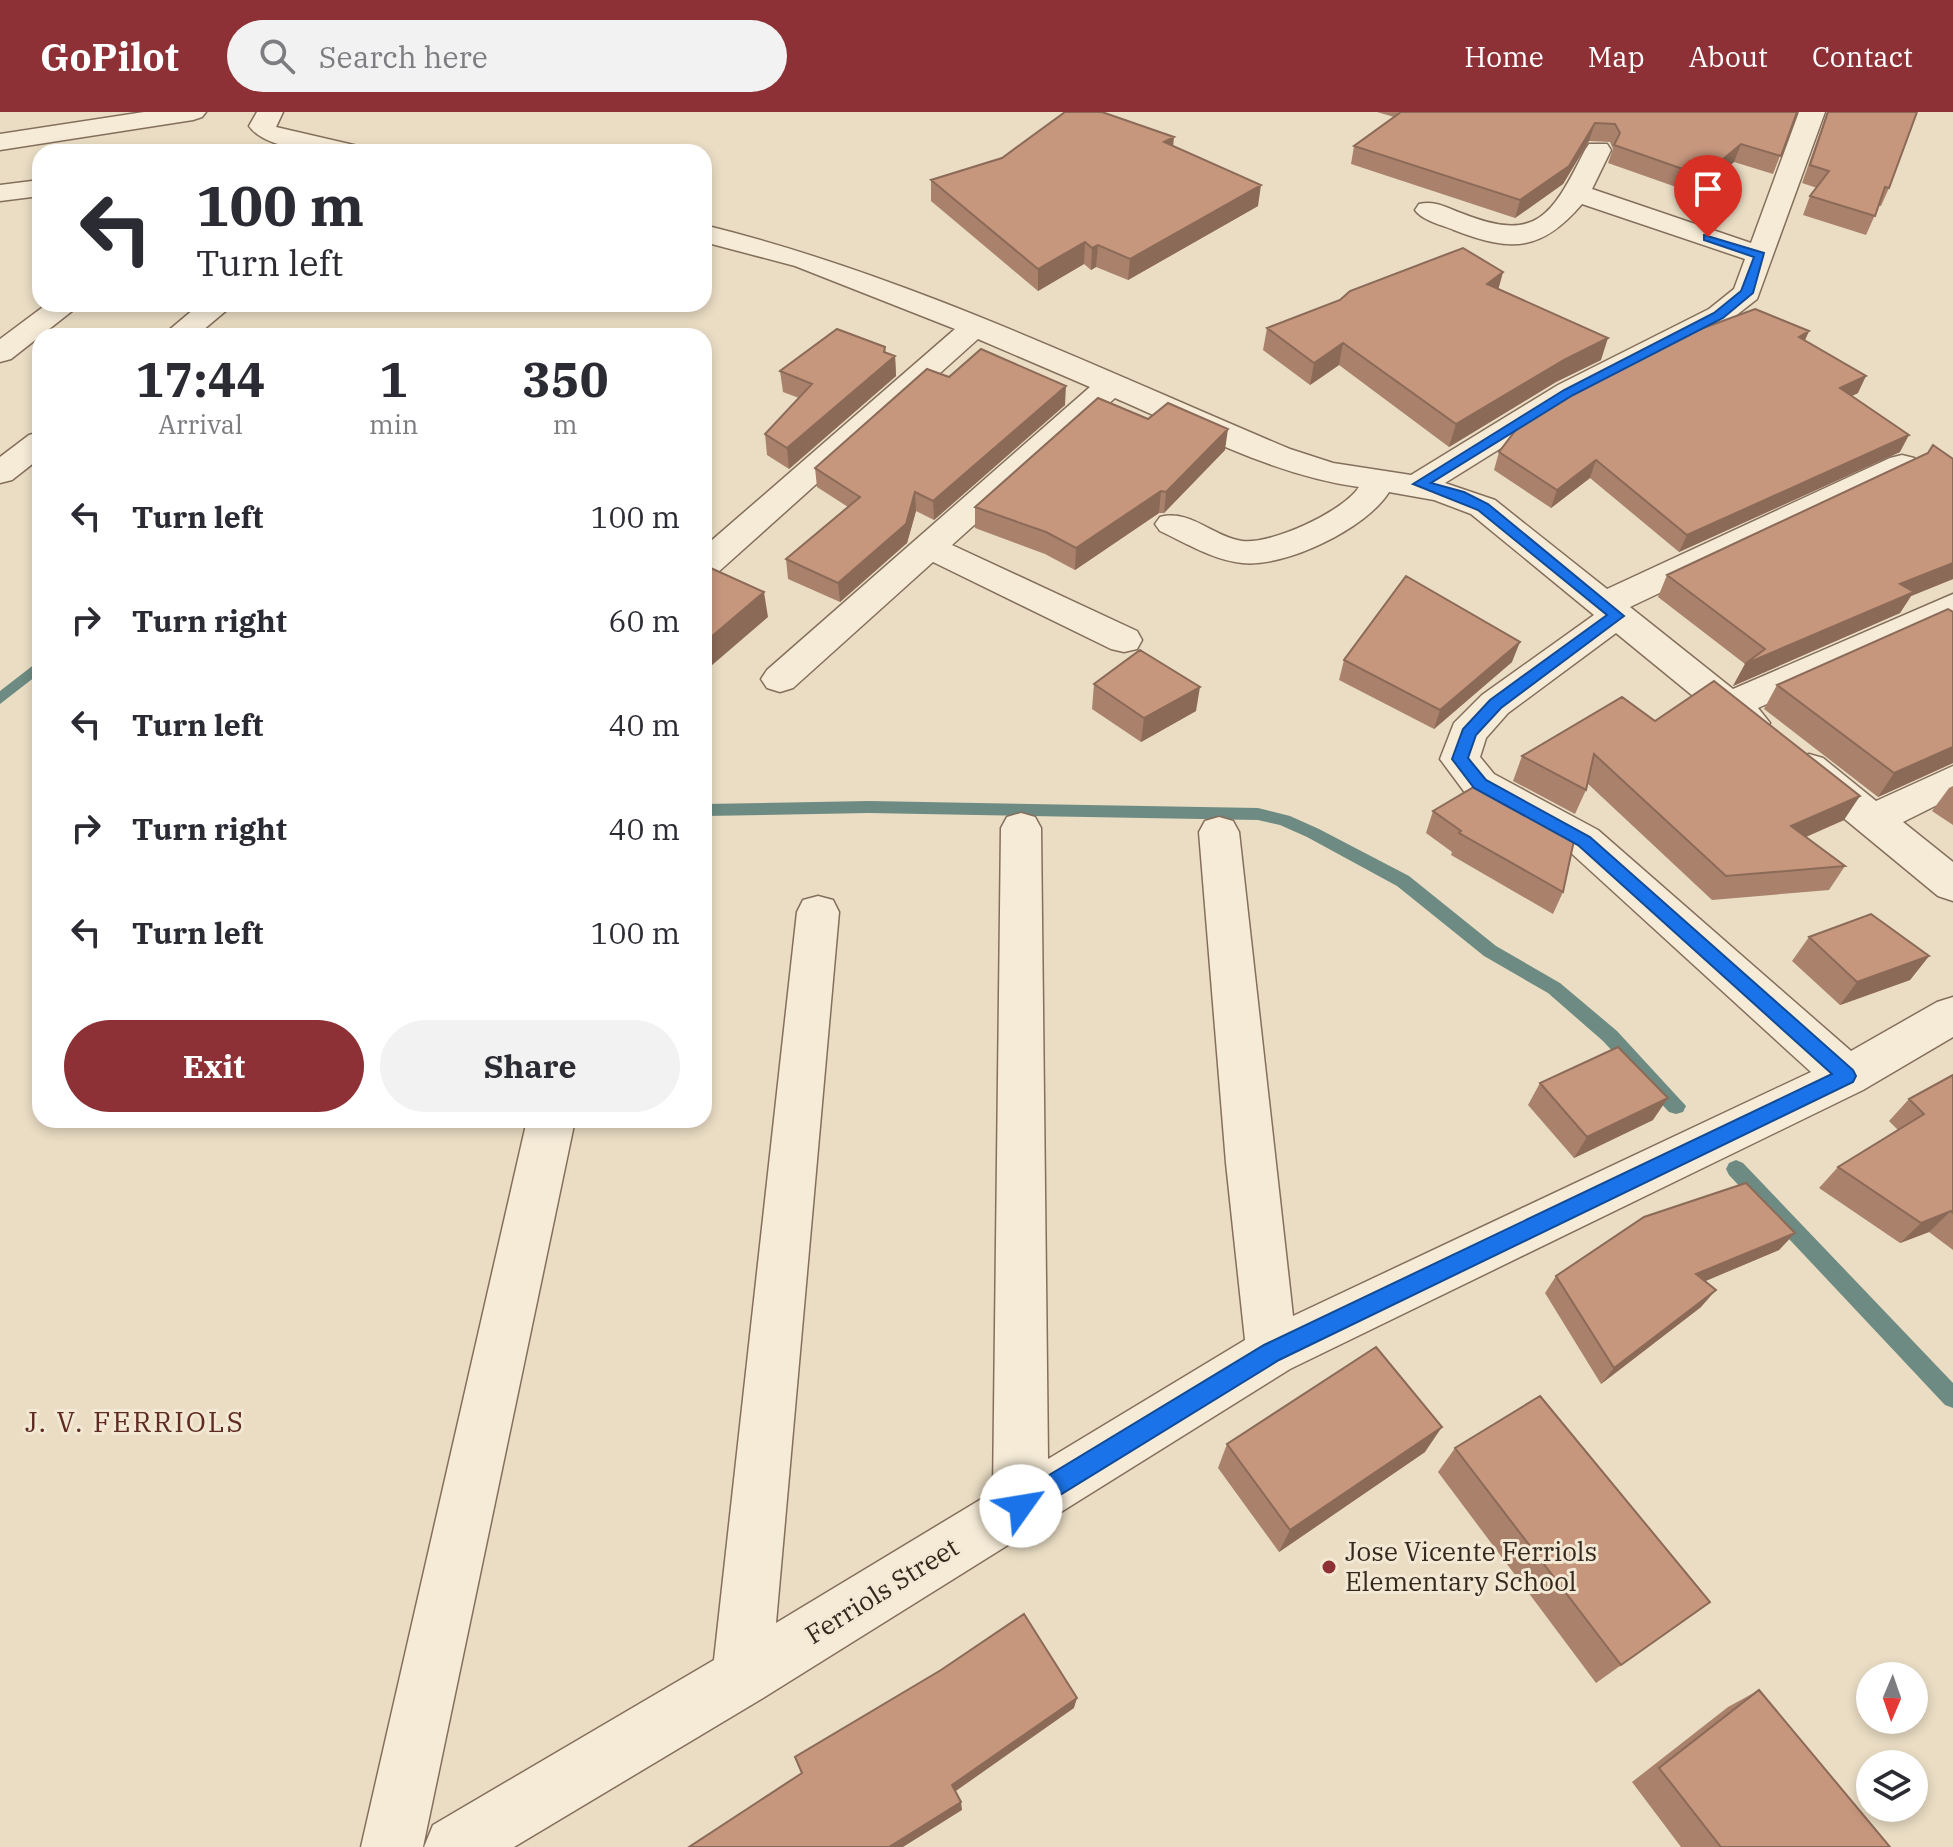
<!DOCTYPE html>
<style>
body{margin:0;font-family:"IBM Plex Serif",serif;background:#f2f2f3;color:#2b2b33;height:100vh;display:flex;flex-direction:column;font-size:30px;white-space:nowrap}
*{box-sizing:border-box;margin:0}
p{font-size:26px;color:#7c7c81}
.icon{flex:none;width:44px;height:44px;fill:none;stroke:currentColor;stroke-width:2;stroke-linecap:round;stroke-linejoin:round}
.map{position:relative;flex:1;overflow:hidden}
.drawer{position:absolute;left:32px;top:216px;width:680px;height:800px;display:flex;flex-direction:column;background:#fff;border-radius:24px;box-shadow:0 4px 12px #0003}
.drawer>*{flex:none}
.top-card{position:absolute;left:32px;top:32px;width:680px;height:168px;border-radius:24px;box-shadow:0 4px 12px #0003;background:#fff;color:#2b2b33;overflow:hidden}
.needle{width:52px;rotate:182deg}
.buttons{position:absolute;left:1856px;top:1550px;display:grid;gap:16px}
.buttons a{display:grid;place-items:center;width:72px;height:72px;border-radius:50%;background:#fff;box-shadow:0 4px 12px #0003;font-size:40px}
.pin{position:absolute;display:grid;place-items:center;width:68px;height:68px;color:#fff;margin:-82px -34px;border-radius:50% 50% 50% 0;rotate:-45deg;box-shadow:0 0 8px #0007}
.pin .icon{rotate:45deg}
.me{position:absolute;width:88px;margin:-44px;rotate:58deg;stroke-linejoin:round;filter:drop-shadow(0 0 6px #0008)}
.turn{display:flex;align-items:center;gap:28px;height:168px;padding:0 32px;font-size:36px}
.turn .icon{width:104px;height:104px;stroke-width:2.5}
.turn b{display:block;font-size:56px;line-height:68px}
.eta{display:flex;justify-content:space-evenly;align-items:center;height:136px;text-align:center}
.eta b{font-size:48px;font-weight:700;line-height:56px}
.primary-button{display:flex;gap:16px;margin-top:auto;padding:16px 32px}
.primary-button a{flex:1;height:92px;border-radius:48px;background:#8e3137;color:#fff;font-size:32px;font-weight:700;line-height:92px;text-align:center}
.primary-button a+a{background:#f2f2f3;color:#2b2b33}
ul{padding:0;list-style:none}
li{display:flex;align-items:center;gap:24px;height:104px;padding:0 32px}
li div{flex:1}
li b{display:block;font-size:30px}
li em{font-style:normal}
header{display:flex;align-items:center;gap:48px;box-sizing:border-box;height:112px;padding:0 40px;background:#8e3137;color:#fff}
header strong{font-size:38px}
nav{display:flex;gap:44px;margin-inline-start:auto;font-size:28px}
.search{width:560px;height:72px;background:#f2f2f3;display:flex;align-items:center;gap:20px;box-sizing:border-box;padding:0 28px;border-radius:44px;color:#7c7c81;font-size:30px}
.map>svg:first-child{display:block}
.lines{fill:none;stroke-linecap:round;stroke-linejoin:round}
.stream{fill:#6d8b82;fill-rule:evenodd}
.minor-casing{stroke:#846f5c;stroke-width:3}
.minor{fill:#f6ebd7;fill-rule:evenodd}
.wall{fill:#aa826c}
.shaded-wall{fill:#8b6a58}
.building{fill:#c6977d;stroke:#8b6a58;stroke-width:2}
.route{fill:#1a73e8;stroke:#114b97;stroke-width:2}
.poi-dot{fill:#8e3137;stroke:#f3e8d3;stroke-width:3}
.labels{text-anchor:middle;stroke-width:6;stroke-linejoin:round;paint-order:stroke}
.near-poi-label{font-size:26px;fill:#35281f;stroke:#f3e8d3;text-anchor:start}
.near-street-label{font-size:26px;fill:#35281f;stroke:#f3e8d3}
.near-neighbourhood-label{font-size:28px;letter-spacing:2px;fill:#5e2b22;stroke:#f3e8d3}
</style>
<header>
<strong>GoPilot</strong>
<div class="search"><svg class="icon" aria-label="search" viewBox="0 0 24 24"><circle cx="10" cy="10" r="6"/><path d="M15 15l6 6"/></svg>Search here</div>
<nav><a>Home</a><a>Map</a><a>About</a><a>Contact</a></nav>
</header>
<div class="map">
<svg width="1953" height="1735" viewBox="0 0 1953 1735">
<rect width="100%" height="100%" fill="#eaddc4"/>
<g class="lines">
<path class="stream" d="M 40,548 L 40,561 L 0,592 L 0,579 Z
M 869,689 L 1258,696 L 1290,704 L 1319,717 L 1409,764 L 1496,834 L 1560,871 L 1617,919 L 1686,994 L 1683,1000 L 1676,1002 L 1669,1000 L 1603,929 L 1548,881 L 1484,844 L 1397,774 L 1307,725 L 1280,713 L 1258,708 L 869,701 L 704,704 L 704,692 Z
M 1736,1048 L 1743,1051 L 1953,1271 L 1953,1296 L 1945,1293 L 1729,1063 L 1726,1057 L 1729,1051 Z"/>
<defs>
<path id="minor" d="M 144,0 L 206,0 L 202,5 L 193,8 L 0,38 L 0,22 Z
M 257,0 L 283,0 L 276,15 L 358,34 L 362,40 C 332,40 268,41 249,14 Z
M 1799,0 L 1825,0 L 1757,187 L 1729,209 L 1580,287 L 1445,371 L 1495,388 L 1607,477 L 1890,346 L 1902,343 L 1914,346 L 1918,353 L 1914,360 L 1630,495 L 1733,577 L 1953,482 L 1953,508 L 1758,596 L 1770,611 L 1765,620 L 1751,624 L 1737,620 L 1616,521 L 1508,601 L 1486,626 L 1480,645 L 1494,662 L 1598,718 L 1851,939 L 1937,890 L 1953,885 L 1953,925 L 1863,978 L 1290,1257 L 763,1586 L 514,1735 L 424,1735 L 433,1713 L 714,1548 L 797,800 L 803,788 L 818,784 L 833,788 L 839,800 L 776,1511 L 993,1380 L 1001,716 L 1007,705 L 1021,701 L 1035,705 L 1041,716 L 1048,1347 L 1245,1228 L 1226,1051 L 1199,720 L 1205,709 L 1219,705 L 1233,709 L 1239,720 L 1293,1204 L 1811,960 L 1570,740 L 1466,682 L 1440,647 L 1454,611 L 1482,583 L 1594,503 L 1471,402 L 1434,388 L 1389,380 C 1367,416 1285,456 1242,451 C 1213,448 1186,431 1160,419 L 1155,412 L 1160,405 C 1191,397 1213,425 1242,429 C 1270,433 1343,400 1359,375 C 1273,363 1194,320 1115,286 L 952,433 L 1137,519 L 1142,528 L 1137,537 L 1124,540 L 1111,537 L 933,450 L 793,576 L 780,580 L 767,576 L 761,567 L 767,558 L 1090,275 L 978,227 L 716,462 L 704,465 L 704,435 L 955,217 L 795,154 L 704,130 L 704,113 C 907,163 1097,256 1290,337 L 1333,351 L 1411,363 L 1558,273 L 1709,197 L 1734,177 L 1745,147 L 1582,92 C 1541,140 1511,140 1454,118 C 1442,113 1423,109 1415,98 L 1419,92 C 1435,88 1447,96 1461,101 C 1538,132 1552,103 1585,38 L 1589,32 L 1607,32 L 1611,38 L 1592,77 L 1751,131 Z
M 40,68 L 40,84 L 0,89 L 0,73 Z
M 47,192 L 81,192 L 11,247 L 0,250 L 0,227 Z
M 200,192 L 234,192 L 196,224 L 162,224 Z
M 40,320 L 40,346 L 12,368 L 0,371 L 0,345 L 29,323 Z
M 1809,642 L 1823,646 L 1876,689 L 1953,654 L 1953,685 L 1903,710 L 1953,750 L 1953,789 L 1938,784 L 1795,666 L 1789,656 L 1795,646 Z
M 527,1008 L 575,1008 L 423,1735 L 361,1735 Z"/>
</defs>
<use href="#minor" class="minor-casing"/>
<use href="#minor" class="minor"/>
</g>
<path class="wall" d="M 1377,0 L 1797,0 L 1773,62 L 1734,50 L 1696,82 L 1608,51 L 1613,37 L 1610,30 L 1589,29 L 1563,72 L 1515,106 L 1351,52 L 1354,34 L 1394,5 Z
M 1827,0 L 1917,0 L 1889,76 L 1881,94 L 1879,94 L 1866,123 L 1803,103 L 1810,84 L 1817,76 L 1802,71 Z
M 1173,34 L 1258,94 L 1128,168 L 1096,155 L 1091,158 L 1084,152 L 1038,179 L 931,89 L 931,68 Z
M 1503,160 L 1498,177 L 1601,248 L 1556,270 L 1449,335 L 1339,253 L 1310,273 L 1263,238 L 1267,216 Z
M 1809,219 L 1805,228 L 1858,281 L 1852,284 L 1900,340 L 1679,440 L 1590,366 L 1551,396 L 1494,358 L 1499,340 Z
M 885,240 L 895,244 L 896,264 L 789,357 L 767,343 L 765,322 L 799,286 L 783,280 L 780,259 Z
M 949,265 L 1065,293 L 934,408 L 916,399 L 907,431 L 840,490 L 788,467 L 786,447 L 848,395 L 817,375 L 815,356 Z
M 1148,307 L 1225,338 L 1164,401 L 1159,401 L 1075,458 L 1045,442 L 975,416 L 975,395 Z
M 1953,347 L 1953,467 L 1911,484 L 1900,501 L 1733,574 L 1745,552 L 1658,485 L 1667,463 Z
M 1953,500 L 1953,651 L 1878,685 L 1764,597 L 1777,573 Z
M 1344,548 L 1512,550 L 1434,617 L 1339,568 Z
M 1094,572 L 1196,599 L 1141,630 L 1092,597 Z
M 1655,609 L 1844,708 L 1806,725 L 1845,754 L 1829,778 L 1712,788 L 1587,671 L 1586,678 L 1575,702 L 1513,669 L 1522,644 Z
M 1953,674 L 1953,713 L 1932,699 L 1949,676 Z
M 1433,699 L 1563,780 L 1553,802 L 1451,743 L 1452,740 L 1426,721 Z
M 1809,825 L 1929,844 L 1910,868 L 1840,893 L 1792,849 Z
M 1953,963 L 1953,1138 L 1929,1120 L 1900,1131 L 1819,1076 L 1838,1055 L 1898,1018 L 1889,1009 L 1909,987 Z
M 1540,971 L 1653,1008 L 1574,1046 L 1528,993 Z
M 1795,1121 L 1779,1138 L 1705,1169 L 1701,1195 L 1601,1272 L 1545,1181 L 1556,1164 Z
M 1227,1332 L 1425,1340 L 1279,1440 L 1218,1356 Z
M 1455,1336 L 1710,1490 L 1596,1571 L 1438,1360 Z
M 1759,1578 L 1890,1735 L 1681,1735 L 1632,1670 L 1728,1595 Z"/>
<path class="shaded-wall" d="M 1595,11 L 1589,29 L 1563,72 L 1515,106 L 1520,88 Z
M 1174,25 L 1172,46 L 1164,30 Z
M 1741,32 L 1734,50 L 1696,82 L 1703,64 Z
M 1261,73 L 1258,94 L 1128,168 L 1130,147 Z
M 1085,130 L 1084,152 L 1038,179 L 1038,157 Z
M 1098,133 L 1096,155 L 1091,158 L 1092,136 Z
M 1503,160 L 1497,182 L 1487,172 Z
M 1809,219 L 1801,237 L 1799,225 Z
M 1608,226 L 1601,248 L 1556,270 L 1449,335 L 1456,312 L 1564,248 Z
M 1343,231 L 1339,253 L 1310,273 L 1314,251 Z
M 885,235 L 886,252 L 895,244 L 896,264 L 789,357 L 787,336 L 884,240 Z
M 1866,264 L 1858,281 L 1831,293 L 1840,276 Z
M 1066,274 L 1065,293 L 934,408 L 933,389 Z
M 1228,317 L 1225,338 L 1164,401 L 1166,380 Z
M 1909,323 L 1900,340 L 1679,440 L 1687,423 Z
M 1596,348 L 1590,366 L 1551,396 L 1557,378 Z
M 1161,379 L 1159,401 L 1075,458 L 1076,436 Z
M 915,380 L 916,399 L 907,431 L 840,490 L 838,471 Z
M 1953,451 L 1953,467 L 1911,484 L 1900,501 L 1733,574 L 1745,552 L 1900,472 Z
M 764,480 L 768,505 L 704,560 L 704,531 Z
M 1520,530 L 1512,550 L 1434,617 L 1440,598 Z
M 1200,575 L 1196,599 L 1141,630 L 1144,606 Z
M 1953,635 L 1953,651 L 1878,685 L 1894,661 Z
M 1860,684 L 1844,708 L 1776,738 L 1791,714 Z
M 1929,844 L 1910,868 L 1840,893 L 1857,870 Z
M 1668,986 L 1653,1008 L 1574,1046 L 1587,1025 Z
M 1951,1099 L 1929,1120 L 1900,1131 L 1921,1111 Z
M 1795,1121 L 1779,1138 L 1682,1179 L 1696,1162 Z
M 1716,1178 L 1701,1195 L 1601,1272 L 1614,1256 Z
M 1442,1315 L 1425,1340 L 1279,1440 L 1290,1418 Z
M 1077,1586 L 1074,1596 L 953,1681 L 952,1673 Z
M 961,1690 L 962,1698 L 903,1735 L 889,1735 Z"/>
<path class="building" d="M 1065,0 L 1102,0 L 1174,25 L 1164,30 L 1261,73 L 1130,147 L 1098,133 L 1092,136 L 1085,130 L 1038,157 L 931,68 L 1002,46 Z
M 1401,0 L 1797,0 L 1781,44 L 1741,32 L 1703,64 L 1614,33 L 1620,21 L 1615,12 L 1595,11 L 1569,54 L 1520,88 L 1354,34 Z
M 1828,0 L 1917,0 L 1889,76 L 1885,75 L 1875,104 L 1810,84 L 1829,59 L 1810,53 Z
M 1463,136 L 1503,160 L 1487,172 L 1608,226 L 1564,248 L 1456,312 L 1343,231 L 1314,251 L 1267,216 L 1340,188 L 1350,179 Z
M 1755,197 L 1809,219 L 1799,225 L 1866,264 L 1840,276 L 1909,323 L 1687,423 L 1596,348 L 1557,378 L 1499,340 L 1518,315 L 1588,272 L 1679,225 Z
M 837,217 L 885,235 L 884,240 L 895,244 L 787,336 L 765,322 L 812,272 L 780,259 Z
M 981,237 L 1066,274 L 933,389 L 915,380 L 906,412 L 838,471 L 786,447 L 860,385 L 815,356 L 927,257 L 949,265 Z
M 1098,286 L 1148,307 L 1168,291 L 1228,317 L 1166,380 L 1161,379 L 1076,436 L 1046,420 L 975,395 Z
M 1933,333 L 1953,347 L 1953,451 L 1900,472 L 1914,480 L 1745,552 L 1765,537 L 1667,463 L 1928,341 Z
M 704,453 L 764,480 L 704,531 Z
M 1406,464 L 1520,530 L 1440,598 L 1344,548 Z
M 1948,497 L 1953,500 L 1953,635 L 1894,661 L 1777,573 Z
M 1140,538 L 1200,575 L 1144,606 L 1094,572 Z
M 1714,569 L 1860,684 L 1791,714 L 1845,754 L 1726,764 L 1594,642 L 1586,678 L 1522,644 L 1622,585 L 1655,609 Z
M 1484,669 L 1576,719 L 1563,780 L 1459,721 L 1461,719 L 1433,699 Z
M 1871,802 L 1929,844 L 1857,870 L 1809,825 Z
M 1618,935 L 1668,986 L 1587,1025 L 1540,971 Z
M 1953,963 L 1953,1101 L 1951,1099 L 1921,1111 L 1838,1055 L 1924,1002 L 1909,987 Z
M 1746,1071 L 1795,1121 L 1696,1162 L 1716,1178 L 1614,1256 L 1556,1164 L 1644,1105 Z
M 1376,1235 L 1442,1315 L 1290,1418 L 1227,1332 Z
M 1540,1284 L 1710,1490 L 1621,1553 L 1455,1336 Z
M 1024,1502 L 1077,1586 L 952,1673 L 961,1690 L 889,1735 L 689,1735 L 802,1661 L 795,1645 L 941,1558 Z
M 1759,1578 L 1890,1735 L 1721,1735 L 1659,1656 Z"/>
<path class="route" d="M 1704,123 L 1764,141 L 1753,181 L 1723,206 L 1573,283 L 1431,371 L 1464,380 L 1488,392 L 1624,504 L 1501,596 L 1476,623 L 1468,646 L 1486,668 L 1590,725 L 1853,958 L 1856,964 L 1853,970 L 1279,1248 L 1029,1402 L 1021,1405 L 1013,1402 L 1010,1394 L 1013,1385 L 1264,1233 L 1832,962 L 1578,733 L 1474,676 L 1452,647 L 1463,617 L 1490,588 L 1607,503 L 1478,398 L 1413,372 L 1564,278 L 1714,201 L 1741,179 L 1754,145 L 1704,128 Z"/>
<circle class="poi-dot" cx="1329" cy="1455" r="8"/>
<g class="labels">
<g class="near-poi-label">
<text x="1345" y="1449">Jose Vicente Ferriols<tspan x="1345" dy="30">Elementary School</tspan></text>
</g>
<g class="near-street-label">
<text transform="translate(882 1479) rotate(-32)" y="9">Ferriols Street</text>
</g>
<g class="near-neighbourhood-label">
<text x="135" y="1320">J. V. FERRIOLS</text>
</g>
</g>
</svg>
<div class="buttons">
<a><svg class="needle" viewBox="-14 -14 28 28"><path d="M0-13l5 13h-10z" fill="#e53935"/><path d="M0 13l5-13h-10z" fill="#7c7c81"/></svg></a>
<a><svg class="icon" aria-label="layers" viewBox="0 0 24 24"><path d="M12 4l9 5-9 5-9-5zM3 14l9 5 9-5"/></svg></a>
</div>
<div class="pin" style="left:1708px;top:125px;background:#d93025"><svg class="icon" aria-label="arrive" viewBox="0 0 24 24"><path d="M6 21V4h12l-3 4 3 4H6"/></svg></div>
<svg class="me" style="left:1021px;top:1394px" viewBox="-20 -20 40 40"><circle r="19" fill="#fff"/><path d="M0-13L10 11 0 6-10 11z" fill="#1a73e8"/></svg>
<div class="top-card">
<div class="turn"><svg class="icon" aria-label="left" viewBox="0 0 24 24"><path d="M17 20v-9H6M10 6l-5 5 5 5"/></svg><div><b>100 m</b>Turn left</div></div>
</div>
<section class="drawer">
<div class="eta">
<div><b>17:44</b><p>Arrival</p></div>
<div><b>1</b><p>min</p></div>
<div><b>350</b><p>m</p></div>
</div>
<ul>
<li><svg class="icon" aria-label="left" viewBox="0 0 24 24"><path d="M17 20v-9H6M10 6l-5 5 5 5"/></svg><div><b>Turn left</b></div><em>100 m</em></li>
<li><svg class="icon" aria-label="right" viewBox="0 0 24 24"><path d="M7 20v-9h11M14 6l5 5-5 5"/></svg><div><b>Turn right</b></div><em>60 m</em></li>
<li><svg class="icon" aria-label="left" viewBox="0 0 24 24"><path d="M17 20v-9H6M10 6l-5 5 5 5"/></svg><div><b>Turn left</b></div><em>40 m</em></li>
<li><svg class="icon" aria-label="right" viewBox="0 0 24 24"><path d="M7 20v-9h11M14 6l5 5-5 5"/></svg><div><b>Turn right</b></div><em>40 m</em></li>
<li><svg class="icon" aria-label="left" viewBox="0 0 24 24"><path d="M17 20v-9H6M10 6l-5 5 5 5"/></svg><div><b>Turn left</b></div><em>100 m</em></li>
</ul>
<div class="primary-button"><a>Exit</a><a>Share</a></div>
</section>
</div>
